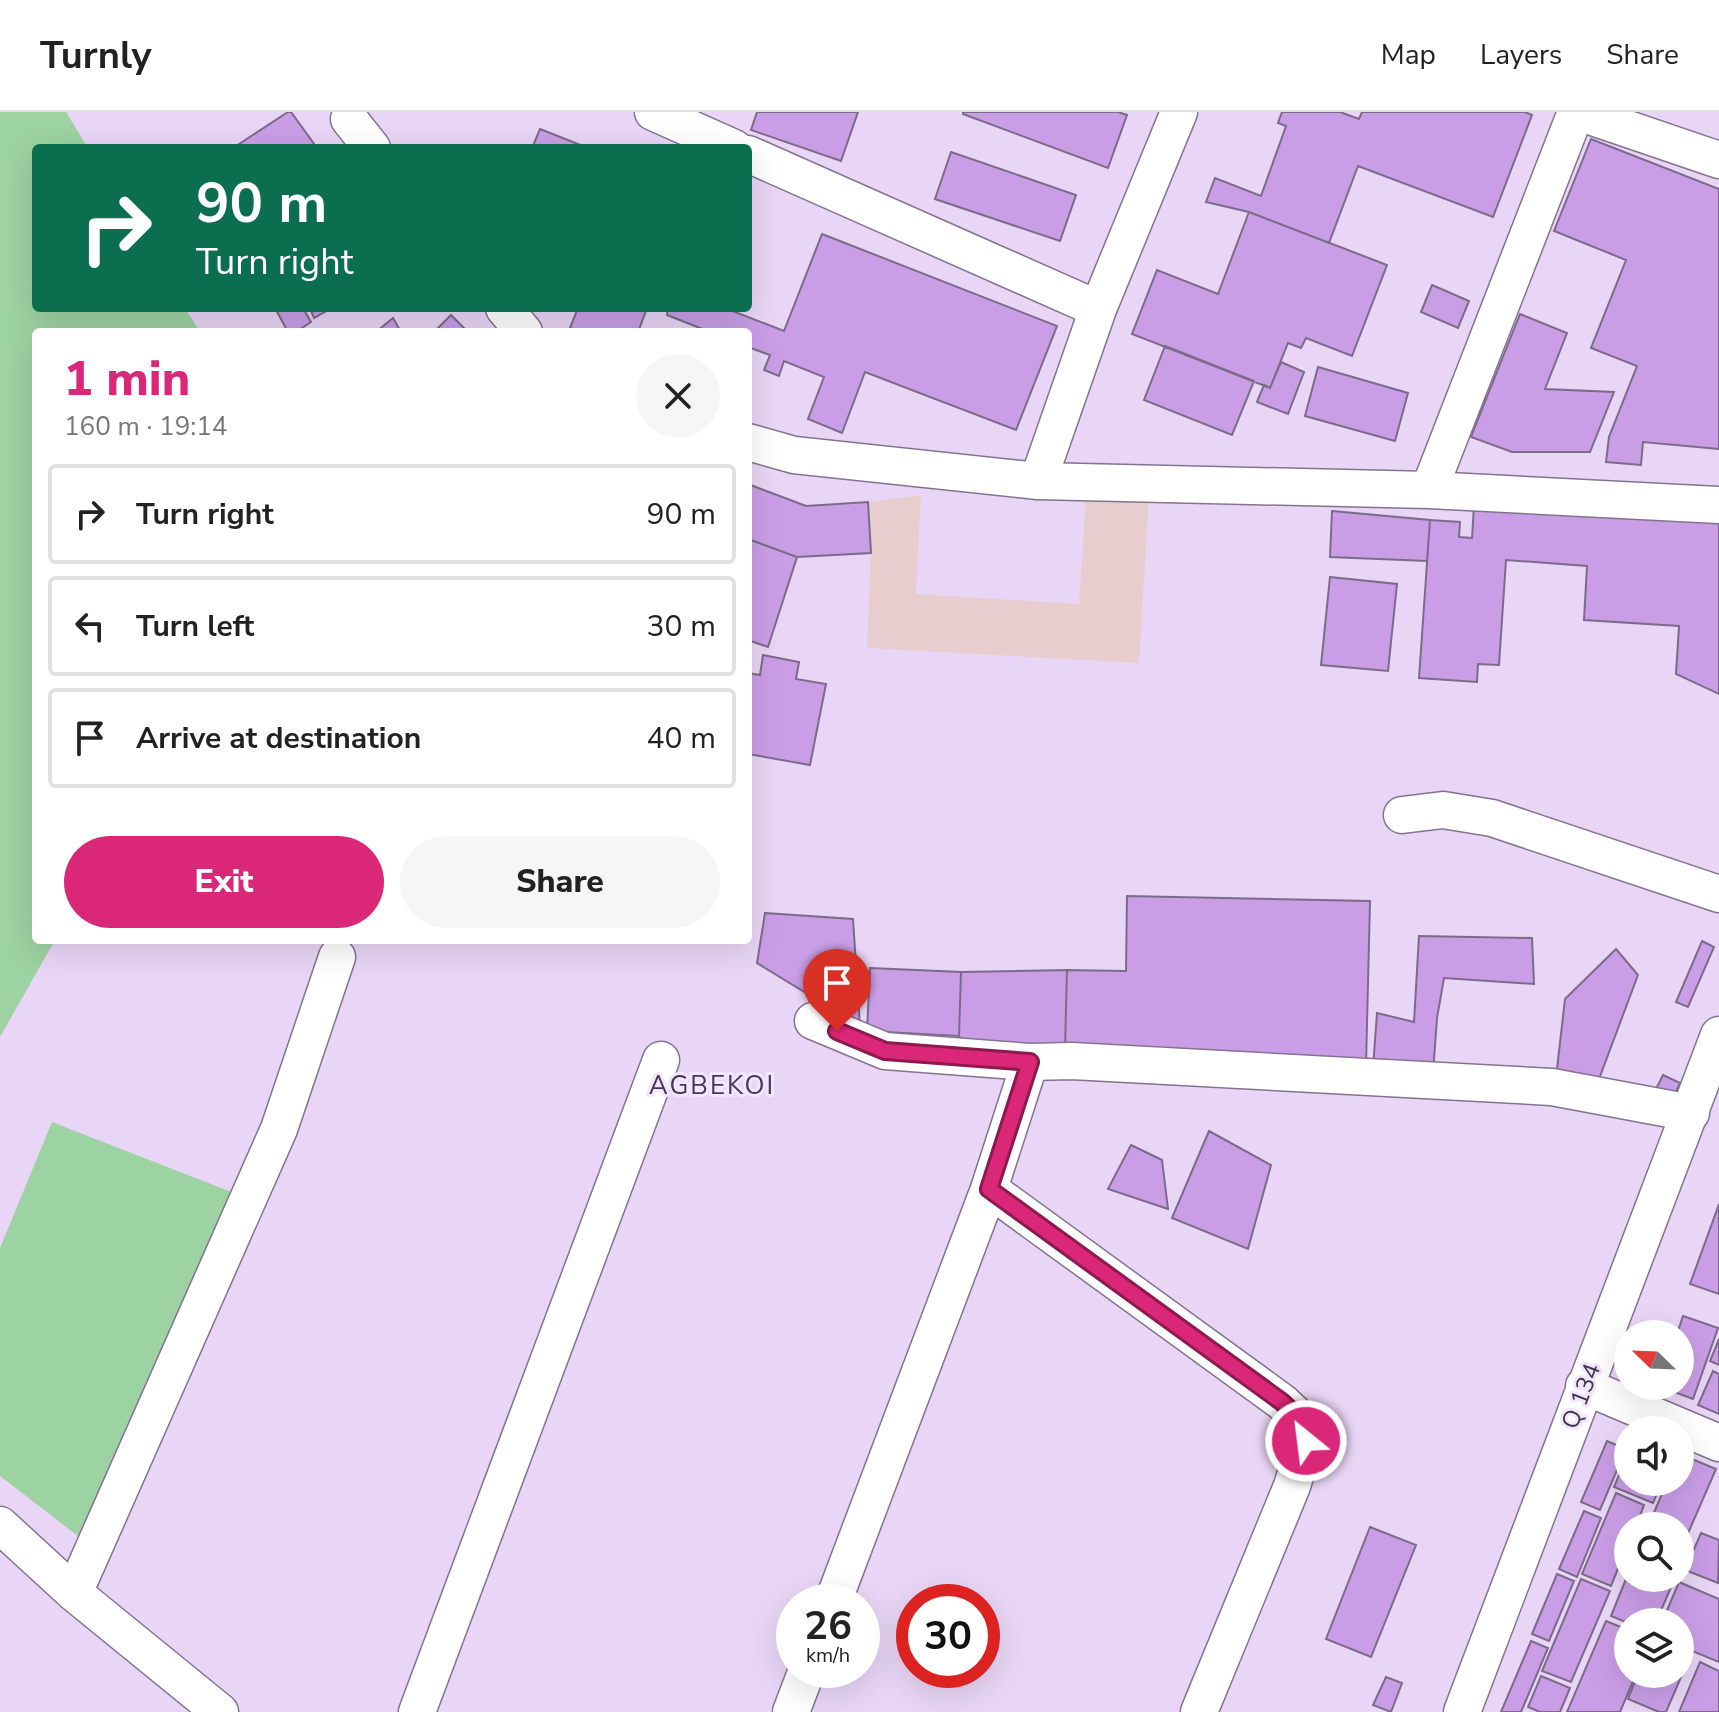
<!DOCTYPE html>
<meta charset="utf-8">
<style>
body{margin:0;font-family:"Nunito Sans",sans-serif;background:#f6f6f6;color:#222;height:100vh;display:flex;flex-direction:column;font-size:30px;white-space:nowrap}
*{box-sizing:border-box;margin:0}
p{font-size:26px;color:#767676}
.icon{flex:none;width:44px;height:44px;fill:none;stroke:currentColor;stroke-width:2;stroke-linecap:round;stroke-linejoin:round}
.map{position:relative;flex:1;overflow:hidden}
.details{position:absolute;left:32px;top:216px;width:720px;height:616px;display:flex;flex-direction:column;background:#fff;border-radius:8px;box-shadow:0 8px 32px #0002}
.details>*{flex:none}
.hud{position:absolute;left:32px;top:32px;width:720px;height:168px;border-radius:8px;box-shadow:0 8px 32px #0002;background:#0b6e4f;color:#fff;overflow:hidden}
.needle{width:52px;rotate:293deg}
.buttons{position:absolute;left:1614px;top:1208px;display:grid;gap:16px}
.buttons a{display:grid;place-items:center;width:80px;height:80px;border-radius:50%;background:#fff;box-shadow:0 8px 32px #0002;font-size:40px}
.speed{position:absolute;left:776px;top:1472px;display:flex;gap:16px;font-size:40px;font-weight:700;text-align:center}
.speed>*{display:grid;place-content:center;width:104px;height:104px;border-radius:50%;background:#fff;box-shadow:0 8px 32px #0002;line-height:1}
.speed small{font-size:20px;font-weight:400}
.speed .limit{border:12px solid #d22;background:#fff;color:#111}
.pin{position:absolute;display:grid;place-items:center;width:68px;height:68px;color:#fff;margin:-82px -34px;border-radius:50% 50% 50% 0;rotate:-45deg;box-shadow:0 0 8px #0007}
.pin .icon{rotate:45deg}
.me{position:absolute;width:88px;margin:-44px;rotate:331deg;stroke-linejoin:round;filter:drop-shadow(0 0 6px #0008)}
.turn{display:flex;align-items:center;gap:28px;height:168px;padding:0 32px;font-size:36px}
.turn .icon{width:104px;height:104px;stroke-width:2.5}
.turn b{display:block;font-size:56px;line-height:68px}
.round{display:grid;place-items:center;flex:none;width:84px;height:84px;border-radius:42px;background:#f6f6f6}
.overview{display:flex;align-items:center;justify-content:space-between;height:136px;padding:0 32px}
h1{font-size:48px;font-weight:800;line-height:60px;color:#db2777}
.button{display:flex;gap:16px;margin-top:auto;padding:16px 32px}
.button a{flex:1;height:92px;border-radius:48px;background:#db2777;color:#fff;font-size:32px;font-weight:800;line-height:92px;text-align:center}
.button a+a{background:#f6f6f6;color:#222}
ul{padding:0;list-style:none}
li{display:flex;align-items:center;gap:24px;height:100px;margin:0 16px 12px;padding:0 16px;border:4px solid #e0e0e0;border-radius:8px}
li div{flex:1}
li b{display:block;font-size:30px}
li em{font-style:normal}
header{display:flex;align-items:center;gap:48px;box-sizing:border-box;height:112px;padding:0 40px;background:#fff;border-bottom:2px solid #e0e0e0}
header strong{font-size:38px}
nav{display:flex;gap:44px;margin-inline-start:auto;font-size:28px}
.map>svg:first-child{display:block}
.education{fill:#e8cdcf}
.green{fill:#9dd2a2}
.building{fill:#ca9ee7;stroke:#7c6b88;stroke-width:2}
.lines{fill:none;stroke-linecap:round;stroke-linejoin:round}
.minor-casing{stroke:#84738f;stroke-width:39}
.minor{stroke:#fff;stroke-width:36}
.route-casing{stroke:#8e194d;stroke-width:20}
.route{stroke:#db2777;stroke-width:14}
.labels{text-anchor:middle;stroke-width:6;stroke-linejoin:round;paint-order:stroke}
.street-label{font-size:24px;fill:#403945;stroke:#f4e5ff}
.neighbourhood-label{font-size:26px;letter-spacing:2px;fill:#45364f;stroke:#f4e5ff}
</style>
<header>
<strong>Turnly</strong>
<nav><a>Map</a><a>Layers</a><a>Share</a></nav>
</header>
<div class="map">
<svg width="1719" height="1600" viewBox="0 0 1719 1600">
<rect width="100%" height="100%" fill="#e9d6f6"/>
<path class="education" d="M 1086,382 L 1149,385 L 1139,551 L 867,536 L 871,441 L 868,390 L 921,383 L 916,482 L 1079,492 Z"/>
<path class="green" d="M 0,0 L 66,0 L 88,36 L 36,36 L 36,196 L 185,196 L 200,220 L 36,220 L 36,828 L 55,828 L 0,925 Z
M 52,1010 L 239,1083 L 87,1431 L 0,1364 L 0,1136 Z"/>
<path class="building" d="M 288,0 L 291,0 L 317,36 L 236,34 Z
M 757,0 L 858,0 L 841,49 L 751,18 Z
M 963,0 L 1118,0 L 1127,3 L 1108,56 L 963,2 Z
M 1282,0 L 1340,0 L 1359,7 L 1362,0 L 1525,0 L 1532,3 L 1493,105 L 1358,54 L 1329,131 L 1249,100 L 1206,90 L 1215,66 L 1261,84 L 1286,14 L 1278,11 Z
M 540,17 L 588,36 L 532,36 Z
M 1591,27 L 1719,77 L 1719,337 L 1643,330 L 1641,353 L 1606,350 L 1609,325 L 1637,254 L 1591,236 L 1626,148 L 1554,119 Z
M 951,40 L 1076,83 L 1060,129 L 935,87 Z
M 1249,100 L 1387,153 L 1352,244 L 1306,226 L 1301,236 L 1288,231 L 1270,276 L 1132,222 L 1157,158 L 1218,182 Z
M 822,122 L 1057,214 L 1016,318 L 865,260 L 842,321 L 808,307 L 824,265 L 784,249 L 779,264 L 764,258 L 770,243 L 748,235 L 748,220 L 710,220 L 667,203 L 668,196 L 725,196 L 784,219 Z
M 1432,173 L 1469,189 L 1458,216 L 1421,200 Z
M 275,196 L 303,196 L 311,210 L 296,220 L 288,220 Z
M 310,196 L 330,196 L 330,197 L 314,206 Z
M 578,196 L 647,196 L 638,220 L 580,220 L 570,216 Z
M 1520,202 L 1567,221 L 1545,277 L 1614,280 L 1590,340 L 1512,340 L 1471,325 Z
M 451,203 L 468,220 L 434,220 Z
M 393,206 L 401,220 L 376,220 Z
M 1165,234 L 1254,269 L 1232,323 L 1144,288 Z
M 1281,250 L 1304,260 L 1288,302 L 1257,290 L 1264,273 L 1270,276 Z
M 1318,255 L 1408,281 L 1395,329 L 1305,304 Z
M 748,372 L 806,394 L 868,390 L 871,441 L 797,445 L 748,427 Z
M 1474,394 L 1719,410 L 1719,582 L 1676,562 L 1679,514 L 1584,508 L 1587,454 L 1506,448 L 1499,553 L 1478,552 L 1477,570 L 1419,566 L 1430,408 L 1460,410 L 1459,425 L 1472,426 Z
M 1332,399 L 1430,408 L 1427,449 L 1330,445 Z
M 748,427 L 797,445 L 768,535 L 748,528 Z
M 1330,465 L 1397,472 L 1388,559 L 1321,553 Z
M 763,543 L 799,550 L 796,567 L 826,572 L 810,653 L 748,642 L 748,561 L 760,563 Z
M 1127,784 L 1370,789 L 1366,954 L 1065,937 L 1067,858 L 1126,859 Z
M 765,801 L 853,807 L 860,914 L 757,851 Z
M 1419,824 L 1532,826 L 1534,872 L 1444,866 L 1437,906 L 1433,961 L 1373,956 L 1377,901 L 1414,910 Z
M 1702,829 L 1714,835 L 1688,895 L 1676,890 Z
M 1616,837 L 1638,863 L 1599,967 L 1557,957 L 1565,887 Z
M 870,856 L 961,860 L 959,924 L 867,919 Z
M 1067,858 L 1065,937 L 974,944 L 959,924 L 961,860 Z
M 1663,963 L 1680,971 L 1673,986 L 1656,977 Z
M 1209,1019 L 1271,1053 L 1248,1137 L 1172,1106 Z
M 1131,1033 L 1162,1048 L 1168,1097 L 1108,1077 Z
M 1719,1092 L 1719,1182 L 1690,1172 Z
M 1683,1204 L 1718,1216 L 1693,1287 L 1658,1274 L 1680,1274 L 1680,1222 L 1677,1222 Z
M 1719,1227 L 1719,1253 L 1710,1249 Z
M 1713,1259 L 1719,1262 L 1719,1302 L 1698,1293 Z
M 1607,1329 L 1626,1337 L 1600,1398 L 1581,1390 Z
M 1628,1342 L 1628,1370 L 1662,1370 L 1653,1391 L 1614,1375 Z
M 1680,1342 L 1716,1357 L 1686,1426 L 1680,1423 L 1680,1414 L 1659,1414 L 1650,1410 L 1667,1370 L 1680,1370 Z
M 1616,1381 L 1644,1393 L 1636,1414 L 1628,1414 L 1628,1432 L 1611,1474 L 1582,1462 Z
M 1584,1399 L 1601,1406 L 1577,1465 L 1559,1457 Z
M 1370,1415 L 1416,1433 L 1371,1545 L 1326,1527 Z
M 1701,1421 L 1719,1428 L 1718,1471 L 1685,1458 Z
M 1680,1432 L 1687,1435 L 1680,1453 Z
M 1557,1462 L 1574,1469 L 1549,1529 L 1532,1522 Z
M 1628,1462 L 1628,1466 L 1675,1466 L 1656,1510 L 1628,1511 L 1611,1504 Z
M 1581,1467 L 1610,1479 L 1571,1570 L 1542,1559 Z
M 1679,1470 L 1719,1487 L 1719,1550 L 1680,1534 L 1680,1510 L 1662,1510 Z
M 1606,1509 L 1628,1518 L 1628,1562 L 1636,1562 L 1620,1600 L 1567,1600 Z
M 1531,1529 L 1548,1536 L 1521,1600 L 1501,1600 Z
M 1680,1545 L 1688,1549 L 1666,1600 L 1659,1600 L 1628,1587 L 1638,1562 L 1680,1562 Z
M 1700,1550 L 1719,1559 L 1719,1600 L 1679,1600 Z
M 1541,1564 L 1570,1576 L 1560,1600 L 1540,1600 L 1528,1595 Z
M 1386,1565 L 1402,1571 L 1391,1600 L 1373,1593 Z"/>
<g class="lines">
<defs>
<path id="minor" d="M 653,0 L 734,36
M 1578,0 L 1719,48
M 349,7 L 372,36
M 748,42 L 1098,197
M 504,196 L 524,220
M 748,330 L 794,343 L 1038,369 L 1429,378 L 1719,393
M 1038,369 L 1098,197 L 1179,0
M 1429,378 L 1576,0
M 1402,703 L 1443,698 L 1492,706 L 1719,782
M 813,909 L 885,939 L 1030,950
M 989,1077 L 1282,1290 L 1302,1309 L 1306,1329 L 1292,1374 L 1199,1600
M 1584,1274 L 1719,1331
M 0,1413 L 74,1481 L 220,1600
M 74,1481 L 279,1017 L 337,845
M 833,1490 L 989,1077 L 1030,950 L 1072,949 L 1552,975 L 1691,1001
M 417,1600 L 661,948
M 791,1600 L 807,1558
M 1462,1600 L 1719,923"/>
</defs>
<use href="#minor" class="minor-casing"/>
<use href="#minor" class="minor"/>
</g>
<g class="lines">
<defs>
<path id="route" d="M 837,919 L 885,939 L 1030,950 L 989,1077 L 1282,1290 L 1302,1309 L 1306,1329"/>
</defs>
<use href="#route" class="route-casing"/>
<use href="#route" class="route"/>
</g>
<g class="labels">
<g class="street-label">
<text transform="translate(1581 1284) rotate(-69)" y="8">Q 134</text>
</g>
<g class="neighbourhood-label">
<text x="712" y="982">AGBEKOI</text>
</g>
</g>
</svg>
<div class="buttons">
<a><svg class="needle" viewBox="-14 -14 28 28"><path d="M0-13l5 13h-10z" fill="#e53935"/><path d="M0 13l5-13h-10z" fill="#767676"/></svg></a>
<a><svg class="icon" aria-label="sound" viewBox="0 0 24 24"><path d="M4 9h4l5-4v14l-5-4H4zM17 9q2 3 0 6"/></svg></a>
<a><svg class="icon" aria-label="search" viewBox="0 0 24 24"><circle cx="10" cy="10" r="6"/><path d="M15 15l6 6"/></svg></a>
<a><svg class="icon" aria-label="layers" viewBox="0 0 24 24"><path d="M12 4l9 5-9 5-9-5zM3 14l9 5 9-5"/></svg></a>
</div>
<div class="speed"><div>26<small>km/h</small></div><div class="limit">30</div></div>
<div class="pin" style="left:837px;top:919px;background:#d93025"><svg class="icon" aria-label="arrive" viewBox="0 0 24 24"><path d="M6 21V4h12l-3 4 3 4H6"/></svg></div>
<svg class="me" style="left:1306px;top:1329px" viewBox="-20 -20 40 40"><circle r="17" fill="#db2777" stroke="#fff" stroke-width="3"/><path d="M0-11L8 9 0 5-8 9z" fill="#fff"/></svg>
<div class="hud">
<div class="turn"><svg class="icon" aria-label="right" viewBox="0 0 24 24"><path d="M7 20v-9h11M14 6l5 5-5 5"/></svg><div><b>90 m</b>Turn right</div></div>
</div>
<section class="details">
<div class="overview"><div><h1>1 min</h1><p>160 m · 19:14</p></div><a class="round"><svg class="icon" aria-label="close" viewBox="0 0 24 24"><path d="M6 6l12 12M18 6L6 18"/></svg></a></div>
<ul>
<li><svg class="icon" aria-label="right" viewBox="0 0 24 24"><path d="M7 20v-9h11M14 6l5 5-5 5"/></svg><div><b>Turn right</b></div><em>90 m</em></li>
<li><svg class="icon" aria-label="left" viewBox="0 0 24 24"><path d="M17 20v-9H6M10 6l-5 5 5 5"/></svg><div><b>Turn left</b></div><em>30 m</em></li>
<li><svg class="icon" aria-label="arrive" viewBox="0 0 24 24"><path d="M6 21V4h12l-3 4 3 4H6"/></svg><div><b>Arrive at destination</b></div><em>40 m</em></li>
</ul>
<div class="button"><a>Exit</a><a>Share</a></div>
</section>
</div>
